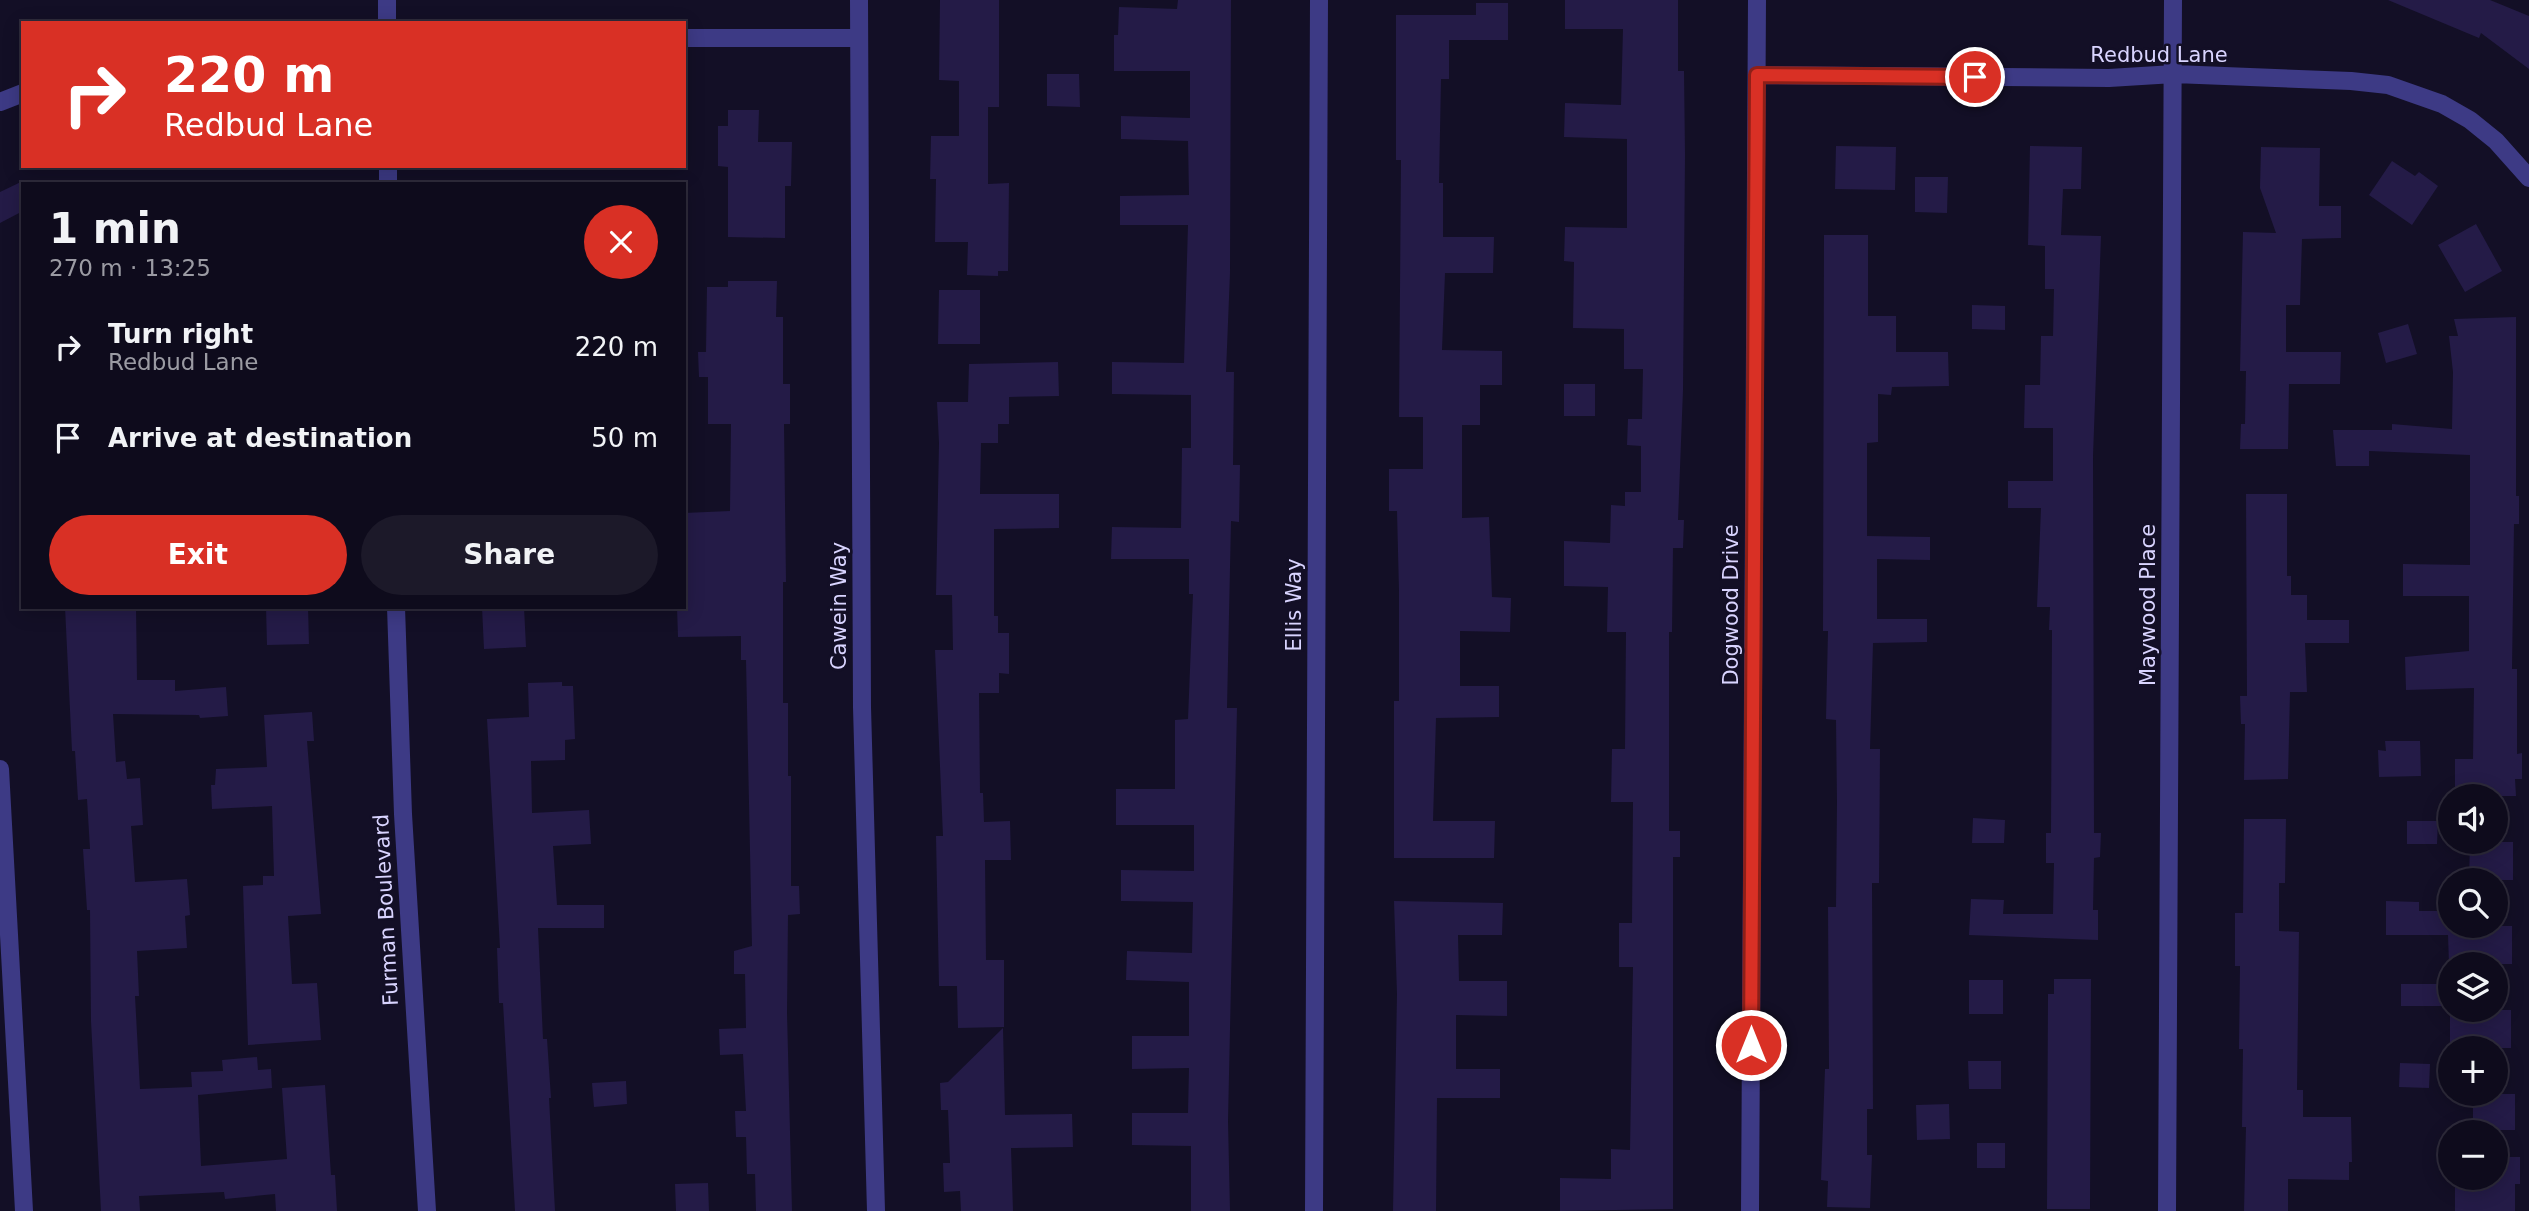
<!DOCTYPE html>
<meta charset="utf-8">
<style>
body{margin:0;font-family:"DejaVu Sans",sans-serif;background:#1c1929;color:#f1f3f6;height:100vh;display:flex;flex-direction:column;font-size:26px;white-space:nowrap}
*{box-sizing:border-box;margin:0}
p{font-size:23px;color:#9b9ba3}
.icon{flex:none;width:38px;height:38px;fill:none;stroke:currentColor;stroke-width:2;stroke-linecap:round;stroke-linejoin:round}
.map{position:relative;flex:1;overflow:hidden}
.side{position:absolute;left:21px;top:182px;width:665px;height:427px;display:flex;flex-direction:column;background:#0e0b1c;border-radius:0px;box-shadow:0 4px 18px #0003,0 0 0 2px #2e2b3b}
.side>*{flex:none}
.top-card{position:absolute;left:21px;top:21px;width:665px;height:147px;border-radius:0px;box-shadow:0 4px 18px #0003,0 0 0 2px #2e2b3b;background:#d93025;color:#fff;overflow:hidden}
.fabs{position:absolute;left:2438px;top:784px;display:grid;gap:14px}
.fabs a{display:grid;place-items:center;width:70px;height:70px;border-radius:50%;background:#0e0b1c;box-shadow:0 4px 18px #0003,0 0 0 2px #2e2b3b;font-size:35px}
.pin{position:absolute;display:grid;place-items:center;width:60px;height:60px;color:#fff;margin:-30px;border:4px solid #fff;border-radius:50%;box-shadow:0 2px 7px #0007}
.me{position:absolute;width:77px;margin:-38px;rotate:0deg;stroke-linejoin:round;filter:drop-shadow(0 0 5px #0008)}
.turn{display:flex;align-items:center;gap:24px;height:147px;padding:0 28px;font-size:32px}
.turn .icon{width:91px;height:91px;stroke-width:2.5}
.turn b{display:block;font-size:49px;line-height:60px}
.round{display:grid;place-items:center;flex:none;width:74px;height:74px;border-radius:37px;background:#1c1929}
.overview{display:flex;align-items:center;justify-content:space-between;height:119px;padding:0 28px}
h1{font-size:42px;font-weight:700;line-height:52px}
.primary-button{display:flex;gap:14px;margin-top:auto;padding:14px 28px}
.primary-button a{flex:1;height:80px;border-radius:42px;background:#d93025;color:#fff;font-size:28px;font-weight:700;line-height:80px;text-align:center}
.primary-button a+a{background:#1c1929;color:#f1f3f6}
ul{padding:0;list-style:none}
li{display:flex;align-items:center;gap:21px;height:91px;padding:0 28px}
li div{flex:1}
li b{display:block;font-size:26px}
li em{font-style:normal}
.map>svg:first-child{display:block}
.building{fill:#241b47}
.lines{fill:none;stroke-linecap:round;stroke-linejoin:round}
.minor{stroke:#3d3a85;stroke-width:18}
.tertiary{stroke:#3d3a85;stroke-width:18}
.route-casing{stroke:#8d1f18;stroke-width:18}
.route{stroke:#d93025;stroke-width:12}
.labels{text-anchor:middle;stroke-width:5;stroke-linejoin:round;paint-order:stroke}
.street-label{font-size:21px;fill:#d9d4ff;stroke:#130f26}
</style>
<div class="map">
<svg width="2529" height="1211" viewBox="0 0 2529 1211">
<rect width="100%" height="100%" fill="#130f26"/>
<path class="building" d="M 940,0 L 999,0 L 999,107 L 988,107 L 988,184 L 1009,183 L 1008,271 L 998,271 L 998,276 L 967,275 L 968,242 L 935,242 L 936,179 L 930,179 L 931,136 L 959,136 L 959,81 L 939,80 Z
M 1178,0 L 1231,0 L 1230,273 L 1226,372 L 1234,372 L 1233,465 L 1240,465 L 1239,522 L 1231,521 L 1227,708 L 1237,708 L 1228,1121 L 1230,1211 L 1191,1211 L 1191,1146 L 1132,1145 L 1132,1113 L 1188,1113 L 1189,1068 L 1132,1069 L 1132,1036 L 1189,1036 L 1189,982 L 1126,980 L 1127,951 L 1192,953 L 1193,902 L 1121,901 L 1121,870 L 1194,871 L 1194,825 L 1116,825 L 1116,789 L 1175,789 L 1175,720 L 1188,719 L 1193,594 L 1189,594 L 1189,559 L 1111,559 L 1112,527 L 1181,528 L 1182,448 L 1191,448 L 1191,395 L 1112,394 L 1112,362 L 1184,363 L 1188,225 L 1120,225 L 1120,196 L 1189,195 L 1188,141 L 1121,139 L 1121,116 L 1190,118 L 1190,71 L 1114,71 L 1114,35 L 1118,35 L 1119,7 L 1177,9 Z
M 1565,0 L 1678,0 L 1678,71 L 1684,71 L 1685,155 L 1683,390 L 1678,520 L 1684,520 L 1683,548 L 1673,548 L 1672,632 L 1669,632 L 1669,831 L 1680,831 L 1680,857 L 1673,857 L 1673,1209 L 1560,1211 L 1560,1178 L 1611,1179 L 1611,1149 L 1630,1150 L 1633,967 L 1619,967 L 1619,923 L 1632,923 L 1633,802 L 1611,802 L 1612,749 L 1625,749 L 1626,632 L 1607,632 L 1608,587 L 1564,586 L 1564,541 L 1610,543 L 1611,505 L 1625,506 L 1625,492 L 1641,492 L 1641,446 L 1627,445 L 1628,419 L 1642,419 L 1643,369 L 1624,369 L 1624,329 L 1573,328 L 1574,262 L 1564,261 L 1565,227 L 1627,228 L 1627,139 L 1564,137 L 1565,103 L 1621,105 L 1623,29 L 1565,29 Z
M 2388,0 L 2490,0 L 2529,16 L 2529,69 L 2481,33 L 2479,38 Z
M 1476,3 L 1508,3 L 1508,40 L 1449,40 L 1449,79 L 1441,79 L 1439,183 L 1443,183 L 1443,237 L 1494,237 L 1493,273 L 1445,273 L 1442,350 L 1502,351 L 1502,385 L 1480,385 L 1480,425 L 1462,425 L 1462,518 L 1489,517 L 1492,597 L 1511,598 L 1510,632 L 1460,631 L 1460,686 L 1499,686 L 1499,717 L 1436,718 L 1433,821 L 1495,821 L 1494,858 L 1394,858 L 1394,701 L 1399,701 L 1399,591 L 1397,511 L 1389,511 L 1389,469 L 1423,469 L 1423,417 L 1399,417 L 1401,160 L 1396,160 L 1396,15 L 1476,15 Z
M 1047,74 L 1079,74 L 1080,107 L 1047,106 Z
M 728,110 L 759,110 L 758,142 L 792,142 L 791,186 L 785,186 L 785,238 L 728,237 L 728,167 L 718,166 L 718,126 L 728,126 Z
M 1836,146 L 1896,147 L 1895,190 L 1835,189 Z
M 2030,146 L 2082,147 L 2081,189 L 2063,189 L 2061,235 L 2101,236 L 2093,456 L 2094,833 L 2101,833 L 2100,857 L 2094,858 L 2093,910 L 2098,910 L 2098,940 L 1969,935 L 1971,899 L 2004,900 L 2003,914 L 2053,914 L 2054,863 L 2046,863 L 2046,833 L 2051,833 L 2052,630 L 2049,630 L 2050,607 L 2037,607 L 2041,508 L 2008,508 L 2008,481 L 2053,481 L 2053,428 L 2024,428 L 2025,385 L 2040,385 L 2041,336 L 2053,336 L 2054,289 L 2045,289 L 2045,246 L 2028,245 Z
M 2261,147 L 2320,148 L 2319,206 L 2341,206 L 2341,238 L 2302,239 L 2300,305 L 2286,305 L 2286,352 L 2341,352 L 2340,384 L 2289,384 L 2288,449 L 2240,449 L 2241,424 L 2245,424 L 2246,371 L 2240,371 L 2243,232 L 2276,233 L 2260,188 Z
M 2392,161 L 2415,176 L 2419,172 L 2438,186 L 2412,225 L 2369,195 Z
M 1915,177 L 1948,177 L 1947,213 L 1915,212 Z
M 23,181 L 23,211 L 0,223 L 0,192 Z
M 2476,224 L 2502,271 L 2465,292 L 2438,245 Z
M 1824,235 L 1868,235 L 1868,316 L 1896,316 L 1896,352 L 1948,352 L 1949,386 L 1892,387 L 1891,395 L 1878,394 L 1878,442 L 1867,443 L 1867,536 L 1930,537 L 1930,560 L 1877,559 L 1877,619 L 1927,619 L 1927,642 L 1873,643 L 1870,749 L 1880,749 L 1879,883 L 1872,883 L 1873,1109 L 1867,1109 L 1867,1155 L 1872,1155 L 1870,1208 L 1827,1207 L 1828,1181 L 1821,1180 L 1825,1069 L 1829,1069 L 1828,907 L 1836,907 L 1837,802 L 1836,720 L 1826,719 L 1828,631 L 1823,631 Z
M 728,281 L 777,281 L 776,317 L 783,317 L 783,384 L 790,384 L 790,424 L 784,424 L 786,582 L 783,582 L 783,703 L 788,703 L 788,776 L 791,776 L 791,886 L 799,886 L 800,914 L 788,915 L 787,1013 L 792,1211 L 756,1211 L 755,1174 L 747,1174 L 746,1137 L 736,1137 L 735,1111 L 746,1111 L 743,1054 L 720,1055 L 719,1029 L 746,1028 L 745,974 L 734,974 L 734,951 L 752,946 L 746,660 L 741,660 L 741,636 L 678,637 L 677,607 L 684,607 L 684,513 L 730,511 L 731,424 L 708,424 L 708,377 L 699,377 L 698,352 L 706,352 L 707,287 L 728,287 Z
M 939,290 L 980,290 L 980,344 L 938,344 Z
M 1972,305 L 2005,306 L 2005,330 L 1972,329 Z
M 2516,317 L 2516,496 L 2519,496 L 2519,524 L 2514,524 L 2512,669 L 2517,669 L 2517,754 L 2522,753 L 2522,779 L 2515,779 L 2516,796 L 2455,796 L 2455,759 L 2473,759 L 2474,688 L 2406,690 L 2405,657 L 2469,651 L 2469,596 L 2403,596 L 2403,564 L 2470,565 L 2470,455 L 2369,451 L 2369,466 L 2336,466 L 2333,430 L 2392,430 L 2392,424 L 2452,429 L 2453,372 L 2449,336 L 2458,336 L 2454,319 Z
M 2408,324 L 2417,354 L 2386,363 L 2378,333 Z
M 1058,362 L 1059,396 L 1009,397 L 1009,424 L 998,424 L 998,443 L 981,443 L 980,494 L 1059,494 L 1059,528 L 994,529 L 994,616 L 998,616 L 998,633 L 1009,633 L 1009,674 L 999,673 L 999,693 L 979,693 L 980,793 L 983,793 L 984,822 L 1010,821 L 1011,860 L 985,860 L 986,960 L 1004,960 L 1004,1027 L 958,1028 L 957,986 L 939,986 L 936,836 L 943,836 L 935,650 L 953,650 L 952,595 L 936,595 L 939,443 L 937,402 L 968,402 L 969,364 Z
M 1564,384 L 1595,384 L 1595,416 L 1564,416 Z
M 2246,494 L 2287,494 L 2287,576 L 2291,576 L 2291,595 L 2307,595 L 2307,620 L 2349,620 L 2349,643 L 2305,643 L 2307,692 L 2290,692 L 2288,779 L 2244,780 L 2245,724 L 2241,724 L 2240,696 L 2247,696 Z
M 65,607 L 136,607 L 137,680 L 175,680 L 175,691 L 226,687 L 228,716 L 200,718 L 199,715 L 113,714 L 116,762 L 125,761 L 127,779 L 140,778 L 143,825 L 131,826 L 135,882 L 187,879 L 190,915 L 185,916 L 187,948 L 137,951 L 139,996 L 135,996 L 140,1089 L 192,1087 L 191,1072 L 223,1071 L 222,1060 L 257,1057 L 258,1070 L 271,1069 L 272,1088 L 198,1095 L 201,1166 L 287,1159 L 282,1088 L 325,1085 L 331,1175 L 335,1175 L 337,1211 L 276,1211 L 275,1194 L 225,1199 L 224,1192 L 139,1196 L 140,1211 L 101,1211 L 91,1021 L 90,910 L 87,910 L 83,849 L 90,849 L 87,799 L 78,800 L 75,751 L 72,751 Z
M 266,607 L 308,607 L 309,644 L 267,645 Z
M 482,607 L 524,607 L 526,647 L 484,649 Z
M 562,682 L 562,686 L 573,686 L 575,739 L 565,740 L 565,760 L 531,761 L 532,813 L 589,810 L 591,844 L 553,846 L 557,905 L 604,905 L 604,928 L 538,928 L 543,1039 L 547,1039 L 551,1098 L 549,1098 L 555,1211 L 515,1211 L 503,1003 L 499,1003 L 497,948 L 500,948 L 487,719 L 529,717 L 528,683 Z
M 312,712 L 314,741 L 307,741 L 321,914 L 288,916 L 292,984 L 317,983 L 321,1040 L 248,1045 L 243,886 L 263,885 L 263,876 L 274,876 L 272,806 L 212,809 L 211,785 L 215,785 L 216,769 L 267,767 L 264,715 Z
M 2385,741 L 2420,741 L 2421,776 L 2379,777 L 2378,750 L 2386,751 Z
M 1973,818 L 2005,820 L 2004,843 L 1972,843 Z
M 2244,819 L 2286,819 L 2285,883 L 2279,883 L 2279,931 L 2299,932 L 2297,1090 L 2303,1090 L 2303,1117 L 2351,1117 L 2352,1162 L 2349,1162 L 2349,1180 L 2288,1179 L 2288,1211 L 2244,1211 L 2246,1127 L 2242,1127 L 2243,1049 L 2239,1049 L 2240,966 L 2235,966 L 2235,913 L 2243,913 Z
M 2407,821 L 2438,821 L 2437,844 L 2407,844 Z
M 2470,842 L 2513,842 L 2513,880 L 2469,880 Z
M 1394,901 L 1503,903 L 1502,935 L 1458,935 L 1459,981 L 1507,981 L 1507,1016 L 1456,1015 L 1456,1069 L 1500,1069 L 1500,1098 L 1437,1098 L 1436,1211 L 1393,1211 L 1397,994 Z
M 2386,901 L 2419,902 L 2419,911 L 2450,911 L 2450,926 L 2512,926 L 2512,964 L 2449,964 L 2448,935 L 2386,935 Z
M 2054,979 L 2091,979 L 2090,1209 L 2047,1209 L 2048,994 L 2054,994 Z
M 1969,980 L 2003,980 L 2003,1014 L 1969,1014 Z
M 2401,984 L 2450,984 L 2450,1006 L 2401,1006 Z
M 2450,1010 L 2511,1010 L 2511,1048 L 2450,1048 Z
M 1003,1028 L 1005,1115 L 1072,1114 L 1073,1147 L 1011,1148 L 1013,1211 L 961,1211 L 960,1191 L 944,1192 L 943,1163 L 950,1163 L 948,1110 L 941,1110 L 940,1083 L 948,1082 Z
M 1968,1061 L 2001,1061 L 2001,1089 L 1969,1089 Z
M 2400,1063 L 2430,1064 L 2429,1088 L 2399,1087 Z
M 626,1081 L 627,1104 L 594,1107 L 592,1083 Z
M 2473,1094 L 2515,1094 L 2515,1130 L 2473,1130 Z
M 1949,1104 L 1950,1139 L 1917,1140 L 1916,1105 Z
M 1977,1143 L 2005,1143 L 2005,1168 L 1977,1168 Z
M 2496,1157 L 2520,1157 L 2520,1184 L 2515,1184 L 2515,1211 L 2455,1211 L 2455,1178 L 2496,1178 Z
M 708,1183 L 709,1211 L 676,1211 L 675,1184 Z"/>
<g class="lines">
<path class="minor" d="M 859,0 L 862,707 L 876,1211
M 684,38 L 857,38
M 1757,75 L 2109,78 L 2174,74 L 2351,81 L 2388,85 L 2442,104 L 2470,120 L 2496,141 L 2529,178
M 0,102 L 23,93
M 0,769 L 24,1211
M 1314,1211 L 1319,0
M 1750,1211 L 1757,0
M 2167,1211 L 2173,0"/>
<path class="tertiary" d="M 387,23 L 387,0
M 388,166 L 388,184
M 396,607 L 403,814 L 427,1211"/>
</g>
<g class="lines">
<defs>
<path id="route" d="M 1751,1045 L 1757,75 L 1975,77"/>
</defs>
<use href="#route" class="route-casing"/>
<use href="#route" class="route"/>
</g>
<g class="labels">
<g class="street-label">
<text x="2159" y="62">Redbud Lane</text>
<text transform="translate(1294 605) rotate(-90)" y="7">Ellis Way</text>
<text transform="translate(1731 605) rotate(-90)" y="7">Dogwood Drive</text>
<text transform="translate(2148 605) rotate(-90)" y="7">Maywood Place</text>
<text transform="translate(839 606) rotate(-90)" y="7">Cawein Way</text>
<text transform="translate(386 910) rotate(-93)" y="7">Furman Boulevard</text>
</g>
</g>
</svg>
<div class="fabs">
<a><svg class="icon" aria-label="sound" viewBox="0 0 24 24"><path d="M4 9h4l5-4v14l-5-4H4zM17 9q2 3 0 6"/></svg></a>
<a><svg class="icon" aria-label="search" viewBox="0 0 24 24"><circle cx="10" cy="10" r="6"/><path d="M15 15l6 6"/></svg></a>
<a><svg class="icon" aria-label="layers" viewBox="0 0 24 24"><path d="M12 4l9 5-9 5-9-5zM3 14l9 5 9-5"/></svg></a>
<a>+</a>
<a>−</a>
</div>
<div class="pin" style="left:1975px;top:77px;background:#d93025"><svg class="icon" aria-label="arrive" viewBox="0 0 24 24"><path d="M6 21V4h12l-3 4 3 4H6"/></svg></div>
<svg class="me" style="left:1751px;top:1045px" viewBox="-20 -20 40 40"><circle r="17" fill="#d93025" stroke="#fff" stroke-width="3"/><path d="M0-11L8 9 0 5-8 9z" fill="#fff"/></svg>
<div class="top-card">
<div class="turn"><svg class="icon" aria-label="right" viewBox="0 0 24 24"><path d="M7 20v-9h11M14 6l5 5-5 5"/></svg><div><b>220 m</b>Redbud Lane</div></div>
</div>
<section class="side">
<div class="overview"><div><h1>1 min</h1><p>270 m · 13:25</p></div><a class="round" style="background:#d93025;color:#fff"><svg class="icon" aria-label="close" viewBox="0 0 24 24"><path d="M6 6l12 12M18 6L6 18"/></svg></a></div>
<ul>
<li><svg class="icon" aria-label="right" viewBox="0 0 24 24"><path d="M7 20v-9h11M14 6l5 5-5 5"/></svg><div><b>Turn right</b><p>Redbud Lane</p></div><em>220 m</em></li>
<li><svg class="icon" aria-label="arrive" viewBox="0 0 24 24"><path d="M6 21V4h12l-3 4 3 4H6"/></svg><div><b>Arrive at destination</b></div><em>50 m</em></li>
</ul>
<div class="primary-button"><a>Exit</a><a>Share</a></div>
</section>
</div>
